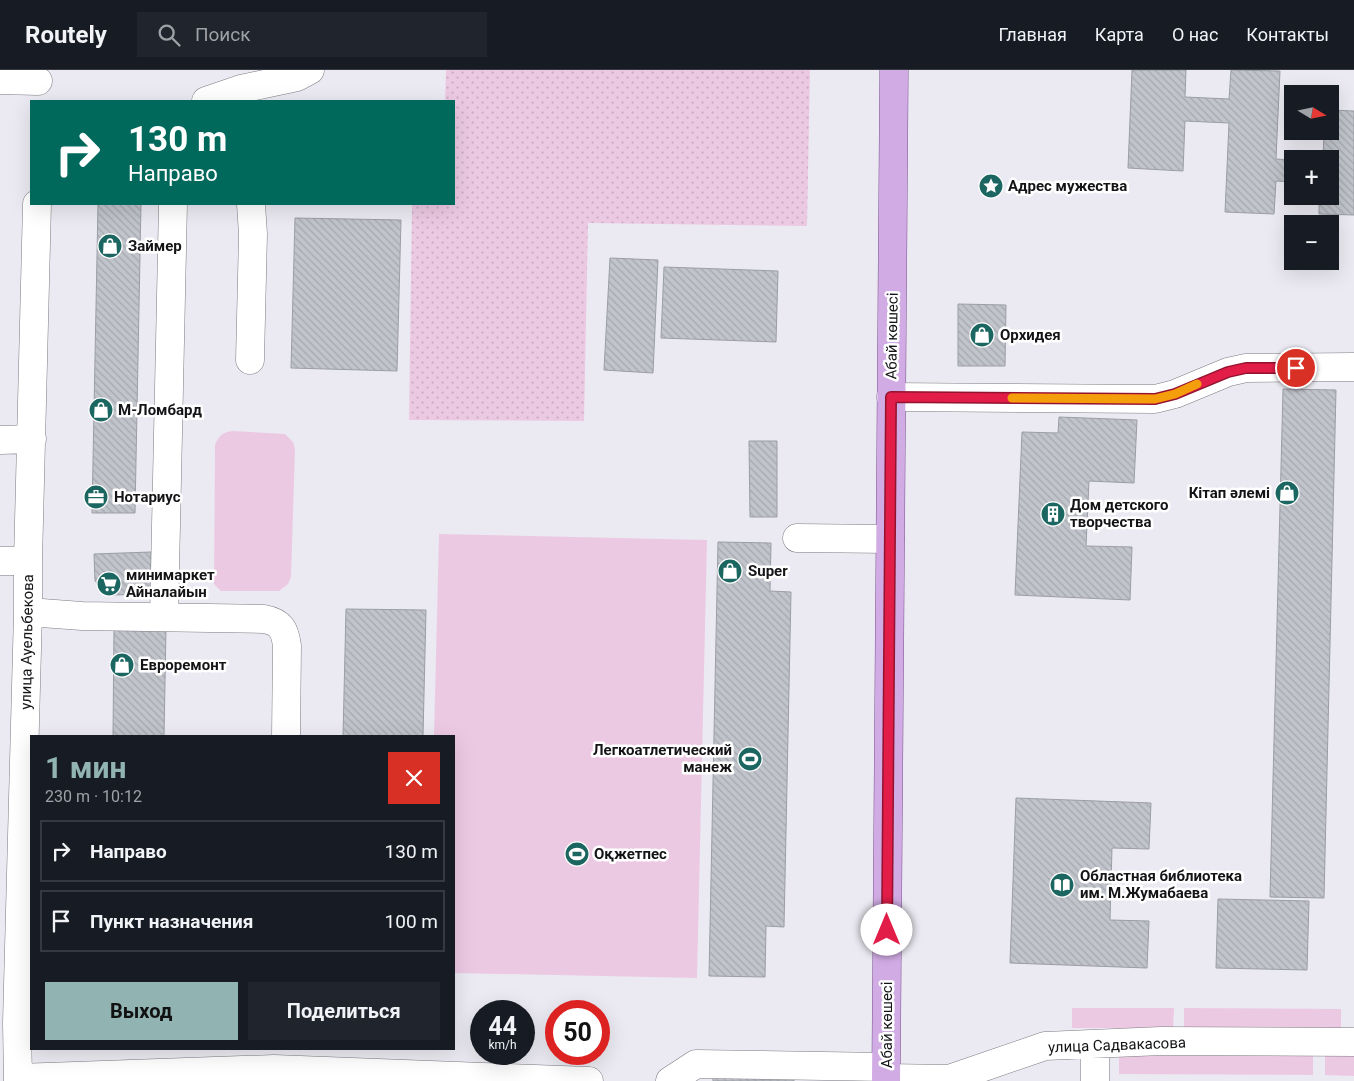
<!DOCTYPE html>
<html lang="ru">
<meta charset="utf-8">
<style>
body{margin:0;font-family:Roboto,sans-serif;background:#20242c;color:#f1f3f6;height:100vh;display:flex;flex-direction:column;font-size:19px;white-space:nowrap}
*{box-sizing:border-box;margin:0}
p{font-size:16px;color:#9ea1a6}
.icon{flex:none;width:28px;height:28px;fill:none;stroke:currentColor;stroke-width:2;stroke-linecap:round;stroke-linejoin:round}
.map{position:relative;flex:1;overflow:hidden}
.drawer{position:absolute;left:30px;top:665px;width:425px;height:315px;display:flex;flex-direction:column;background:#171b24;border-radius:0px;box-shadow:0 5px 20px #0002}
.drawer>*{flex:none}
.hud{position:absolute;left:30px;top:30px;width:425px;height:105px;border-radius:0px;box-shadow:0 5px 20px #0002;background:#00695c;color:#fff;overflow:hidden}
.needle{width:32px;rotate:100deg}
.fabs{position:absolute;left:1284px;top:15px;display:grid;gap:10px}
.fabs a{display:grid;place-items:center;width:55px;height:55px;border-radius:0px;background:#171b24;box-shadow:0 5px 20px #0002;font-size:25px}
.speed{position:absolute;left:470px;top:930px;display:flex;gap:10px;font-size:25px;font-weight:700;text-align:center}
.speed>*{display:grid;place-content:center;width:65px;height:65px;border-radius:50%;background:#171b24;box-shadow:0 5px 20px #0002;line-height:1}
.speed small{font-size:12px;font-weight:400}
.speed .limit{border:8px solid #d22;background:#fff;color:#111}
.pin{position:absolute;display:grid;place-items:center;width:42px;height:42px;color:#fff;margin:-21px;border:2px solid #fff;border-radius:50%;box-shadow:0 1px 5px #0007}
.me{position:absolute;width:55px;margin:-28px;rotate:0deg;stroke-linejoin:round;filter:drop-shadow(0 0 4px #0008)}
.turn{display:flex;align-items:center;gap:18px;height:105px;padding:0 15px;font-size:22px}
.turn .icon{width:65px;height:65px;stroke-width:2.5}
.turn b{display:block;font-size:35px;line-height:42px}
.round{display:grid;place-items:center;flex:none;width:52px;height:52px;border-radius:0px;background:#20242c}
.headline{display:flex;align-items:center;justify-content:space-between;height:85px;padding:0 15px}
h1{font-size:30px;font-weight:700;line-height:38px;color:#91b4b2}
.action{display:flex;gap:10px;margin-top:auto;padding:10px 15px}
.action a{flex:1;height:58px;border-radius:0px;background:#91b4b2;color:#111;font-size:20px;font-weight:700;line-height:58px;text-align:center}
.action a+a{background:#20242c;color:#f1f3f6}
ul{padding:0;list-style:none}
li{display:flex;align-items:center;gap:15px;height:62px;margin:0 10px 8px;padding:0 5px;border:2px solid #363941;border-radius:0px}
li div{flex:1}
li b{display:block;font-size:19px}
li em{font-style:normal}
header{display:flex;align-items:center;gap:30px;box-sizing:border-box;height:70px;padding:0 25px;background:#171b24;border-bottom:1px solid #363941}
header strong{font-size:24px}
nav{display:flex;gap:28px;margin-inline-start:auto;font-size:18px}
.search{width:350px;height:45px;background:#20242c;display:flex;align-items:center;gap:12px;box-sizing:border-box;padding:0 18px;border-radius:0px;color:#9ea1a6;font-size:19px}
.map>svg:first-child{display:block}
.grass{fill:#ecc9e3}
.park{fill:url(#park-dots)}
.building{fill:url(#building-back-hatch);stroke:#9b9ea5}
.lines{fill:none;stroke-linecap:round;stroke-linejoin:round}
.minor-casing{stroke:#7c7b82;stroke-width:29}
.major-casing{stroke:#7b5290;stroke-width:29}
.minor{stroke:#fff;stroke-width:28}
.major{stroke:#d1ace4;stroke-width:28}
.route-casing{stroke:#92132f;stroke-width:12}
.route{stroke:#e11d48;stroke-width:9}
.slow{stroke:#f59e0b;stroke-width:9}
.labels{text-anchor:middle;stroke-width:5;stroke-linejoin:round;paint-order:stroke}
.poi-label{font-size:15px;font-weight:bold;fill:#141316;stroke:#fff;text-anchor:start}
.street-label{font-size:15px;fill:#141316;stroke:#fff}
</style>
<header>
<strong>Routely</strong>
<div class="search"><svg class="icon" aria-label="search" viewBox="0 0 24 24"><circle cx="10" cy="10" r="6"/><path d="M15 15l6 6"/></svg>Поиск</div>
<nav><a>Главная</a><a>Карта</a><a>О нас</a><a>Контакты</a></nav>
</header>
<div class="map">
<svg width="1354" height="1011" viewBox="0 0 1354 1011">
<defs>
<pattern id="park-dots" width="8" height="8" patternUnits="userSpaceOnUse" patternTransform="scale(1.25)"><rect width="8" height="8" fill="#ecc9e3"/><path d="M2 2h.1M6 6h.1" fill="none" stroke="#caacc2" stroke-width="1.8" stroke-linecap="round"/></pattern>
<pattern id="building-back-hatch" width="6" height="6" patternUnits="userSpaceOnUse" patternTransform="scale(1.25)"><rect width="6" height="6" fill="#c1c4cb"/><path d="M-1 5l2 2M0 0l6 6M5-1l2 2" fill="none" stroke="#a5a8ae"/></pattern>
</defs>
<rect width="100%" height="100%" fill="#ebeaf2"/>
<path class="grass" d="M 233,361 L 285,364 L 293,372 L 295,379 L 291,507 L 288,514 L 279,521 L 221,521 L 214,514 L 215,375 C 219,365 223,362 233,361 Z
M 439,464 L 707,470 L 697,908 L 454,903 L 454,666 L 434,666 Z
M 1072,938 L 1174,938 L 1173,958 L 1072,958 Z
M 1184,938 L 1341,939 L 1341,960 L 1184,959 Z
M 1119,981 L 1313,982 L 1313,1005 L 1119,1004 Z
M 1325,983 L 1354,983 L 1354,1006 L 1325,1005 Z"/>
<path class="park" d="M 446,0 L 810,0 L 807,156 L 588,153 L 584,351 L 409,350 L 412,134 L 454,134 L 454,31 L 445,31 Z"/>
<path class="building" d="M 1132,0 L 1186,0 L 1185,27 L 1229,29 L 1231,0 L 1280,1 L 1276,89 L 1292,90 L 1292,112 L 1276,111 L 1274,144 L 1225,142 L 1229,53 L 1185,51 L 1183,101 L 1128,98 Z
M 1330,40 L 1354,41 L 1354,145 L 1319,144 L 1319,126 L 1330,126 L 1330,89 L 1323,89 L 1324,61 L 1330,61 Z
M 98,134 L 141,134 L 135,443 L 92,443 Z
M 295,148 L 401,150 L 397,301 L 291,298 Z
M 610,188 L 658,190 L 653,303 L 604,300 Z
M 664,197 L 778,201 L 776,272 L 661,268 Z
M 958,234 L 1006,235 L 1005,296 L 958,296 Z
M 1283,319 L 1336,320 L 1324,828 L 1270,827 Z
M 1059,347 L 1137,350 L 1134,413 L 1089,411 L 1086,476 L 1132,477 L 1130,530 L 1015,525 L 1022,362 L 1058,363 Z
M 749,371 L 777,371 L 777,447 L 750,447 Z
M 718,472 L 771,473 L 770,521 L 791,522 L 784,857 L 766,856 L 765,907 L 709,906 Z
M 151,482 L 152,524 L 112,525 L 103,520 L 95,511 L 94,484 Z
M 346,539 L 426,540 L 423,666 L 343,666 Z
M 114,557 L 166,558 L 164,666 L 113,666 Z
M 1016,728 L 1151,733 L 1149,779 L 1112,778 L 1110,850 L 1149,851 L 1147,898 L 1010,893 Z
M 1218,829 L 1309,831 L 1307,900 L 1216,898 Z
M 713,1005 L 794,1007 L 794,1011 L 713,1011 Z"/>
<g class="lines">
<defs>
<path id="minor" d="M 0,10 L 38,11
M 206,31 L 241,19 L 297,7 L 310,0
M 250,290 L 253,164 L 251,134
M 891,327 L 1155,329 L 1175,324 L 1228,302 L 1246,298 L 1354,297
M 0,370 L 32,369
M 797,468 L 890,469
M 0,491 L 28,491
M 28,542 L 82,546 L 264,549 C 281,552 285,560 287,576 L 286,666
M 164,547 L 173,134
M 18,1008 L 274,999 L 589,1011
M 886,1008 L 949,1009 L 1045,976 L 1161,971 L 1354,972
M 18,1011 L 17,953 L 28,542 L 28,491 L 37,134
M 670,1011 L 696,994 L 886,997
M 1095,1011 L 1095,974"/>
<path id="major" d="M 886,1011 L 894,0"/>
</defs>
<use href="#minor" class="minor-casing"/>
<use href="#major" class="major-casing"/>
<use href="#minor" class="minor"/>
<use href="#major" class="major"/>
</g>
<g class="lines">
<defs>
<path id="route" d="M 887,860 L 891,327 L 1155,329 L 1175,324 L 1228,302 L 1246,298 L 1296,298"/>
</defs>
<use href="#route" class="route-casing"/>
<use href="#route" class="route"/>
<path class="slow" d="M 1012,328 L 1155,329 L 1175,324 L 1197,314"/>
</g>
<defs>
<symbol id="sight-disc" viewBox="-11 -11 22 22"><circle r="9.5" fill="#1b6660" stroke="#fff"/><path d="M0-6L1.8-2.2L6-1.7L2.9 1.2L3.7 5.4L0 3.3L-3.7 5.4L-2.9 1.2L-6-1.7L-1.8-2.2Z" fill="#fff"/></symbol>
<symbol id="shop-disc" viewBox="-11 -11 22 22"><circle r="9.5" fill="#1b6660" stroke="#fff"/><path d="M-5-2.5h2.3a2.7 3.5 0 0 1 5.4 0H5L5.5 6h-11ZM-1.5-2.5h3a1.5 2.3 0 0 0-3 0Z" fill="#fff"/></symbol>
<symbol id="office-disc" viewBox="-11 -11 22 22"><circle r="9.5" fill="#1b6660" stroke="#fff"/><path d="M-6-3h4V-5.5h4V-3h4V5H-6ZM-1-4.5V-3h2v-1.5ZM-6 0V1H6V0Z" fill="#fff"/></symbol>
<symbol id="building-disc" viewBox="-11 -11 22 22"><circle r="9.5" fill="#1b6660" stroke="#fff"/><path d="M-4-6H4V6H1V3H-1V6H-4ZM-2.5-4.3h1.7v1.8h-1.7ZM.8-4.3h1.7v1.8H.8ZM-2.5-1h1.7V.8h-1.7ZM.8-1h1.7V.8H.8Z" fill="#fff"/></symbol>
<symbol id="supermarket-disc" viewBox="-11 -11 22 22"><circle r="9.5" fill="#1b6660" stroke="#fff"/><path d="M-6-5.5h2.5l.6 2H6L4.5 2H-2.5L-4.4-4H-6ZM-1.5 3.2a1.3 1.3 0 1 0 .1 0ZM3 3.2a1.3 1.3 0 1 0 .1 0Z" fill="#fff"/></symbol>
<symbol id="stadium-disc" viewBox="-11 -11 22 22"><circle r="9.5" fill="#1b6660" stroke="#fff"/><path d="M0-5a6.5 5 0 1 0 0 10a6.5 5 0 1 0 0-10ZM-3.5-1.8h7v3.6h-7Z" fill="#fff"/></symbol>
<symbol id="library-disc" viewBox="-11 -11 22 22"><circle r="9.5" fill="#1b6660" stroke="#fff"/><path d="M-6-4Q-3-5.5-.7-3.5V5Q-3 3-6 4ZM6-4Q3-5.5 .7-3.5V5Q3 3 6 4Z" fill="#fff"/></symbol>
</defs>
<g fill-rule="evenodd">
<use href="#sight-disc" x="977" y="102" width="28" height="28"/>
<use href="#shop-disc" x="96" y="162" width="28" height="28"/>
<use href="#shop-disc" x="968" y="251" width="28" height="28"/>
<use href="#shop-disc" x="87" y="326" width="28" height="28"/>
<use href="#shop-disc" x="1273" y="409" width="28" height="28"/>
<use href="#office-disc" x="82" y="413" width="28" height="28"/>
<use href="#building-disc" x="1039" y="430" width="28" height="28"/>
<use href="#shop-disc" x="716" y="487" width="28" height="28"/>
<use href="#supermarket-disc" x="95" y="500" width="28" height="28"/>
<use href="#shop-disc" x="108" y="581" width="28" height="28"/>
<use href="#stadium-disc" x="736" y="675" width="28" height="28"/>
<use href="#stadium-disc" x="563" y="770" width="28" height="28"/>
<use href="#library-disc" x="1048" y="801" width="28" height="28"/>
</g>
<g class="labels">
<g class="poi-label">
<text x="1008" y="121">Адрес мужества</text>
<text x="128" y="181">Займер</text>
<text x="1000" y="270">Орхидея</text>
<text x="118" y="345">М-Ломбард</text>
<text x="1270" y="428" text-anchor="end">Кітап әлемі</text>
<text x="114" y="432">Нотариус</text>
<text x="1070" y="440">Дом детского<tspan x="1070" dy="17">творчества</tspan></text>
<text x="748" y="506">Super</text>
<text x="126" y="510">минимаркет<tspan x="126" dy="17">Айналайын</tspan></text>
<text x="140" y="600">Евроремонт</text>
<text x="732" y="685" text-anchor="end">Легкоатлетический<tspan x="732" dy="17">манеж</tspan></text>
<text x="594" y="789">Оқжетпес</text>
<text x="1080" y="811">Областная библиотека<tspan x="1080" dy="17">им. М.Жумабаева</tspan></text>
</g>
<g class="street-label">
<text transform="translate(892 266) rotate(-89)" y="5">Абай көшесі</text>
<text transform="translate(27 572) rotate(-89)" y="5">улица Ауельбекова</text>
<text transform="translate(887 955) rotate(-90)" y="5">Абай көшесі</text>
<text transform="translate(1117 975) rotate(-2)" y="5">улица Садвакасова</text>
</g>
</g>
</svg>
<div class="fabs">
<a><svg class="needle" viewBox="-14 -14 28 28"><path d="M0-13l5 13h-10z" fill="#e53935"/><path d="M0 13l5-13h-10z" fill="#9ea1a6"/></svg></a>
<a>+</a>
<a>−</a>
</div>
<div class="speed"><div>44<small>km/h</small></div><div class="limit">50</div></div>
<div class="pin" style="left:1296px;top:298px;background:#d93025"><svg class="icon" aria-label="arrive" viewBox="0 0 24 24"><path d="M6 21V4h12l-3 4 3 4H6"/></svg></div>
<svg class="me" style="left:887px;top:860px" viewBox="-20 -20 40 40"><circle r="19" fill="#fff"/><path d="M0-13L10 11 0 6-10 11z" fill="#e11d48"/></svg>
<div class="hud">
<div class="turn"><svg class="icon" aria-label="right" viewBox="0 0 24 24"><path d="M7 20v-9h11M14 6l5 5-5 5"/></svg><div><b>130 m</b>Направо</div></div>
</div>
<section class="drawer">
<div class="headline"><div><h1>1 мин</h1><p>230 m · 10:12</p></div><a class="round" style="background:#d93025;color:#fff"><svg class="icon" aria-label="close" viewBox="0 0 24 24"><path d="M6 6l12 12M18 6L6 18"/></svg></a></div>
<ul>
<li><svg class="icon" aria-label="right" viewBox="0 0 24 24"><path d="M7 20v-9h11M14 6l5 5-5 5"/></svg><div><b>Направо</b></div><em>130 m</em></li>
<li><svg class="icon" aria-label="arrive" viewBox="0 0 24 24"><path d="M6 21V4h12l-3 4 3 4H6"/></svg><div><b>Пункт назначения</b></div><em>100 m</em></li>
</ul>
<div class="action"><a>Выход</a><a>Поделиться</a></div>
</section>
</div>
